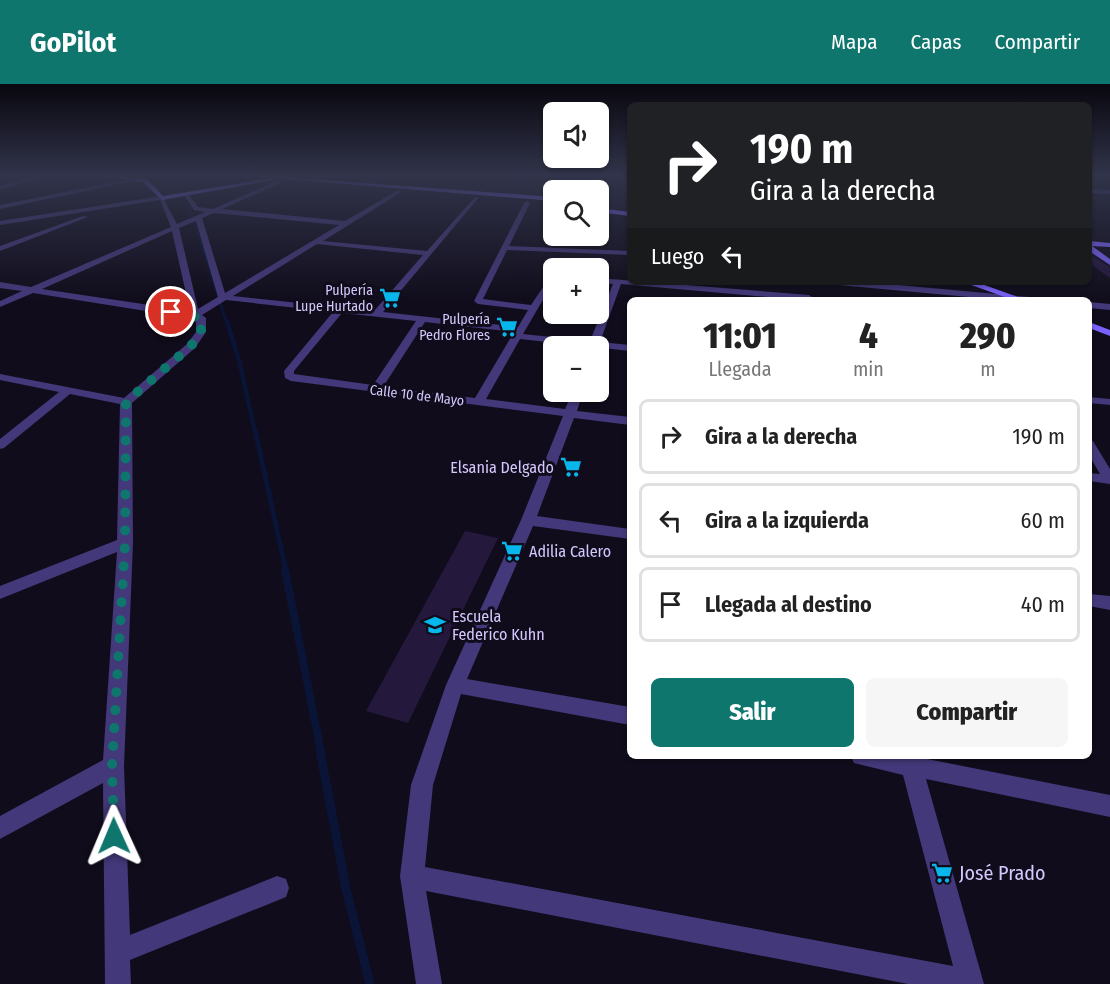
<!DOCTYPE html>
<html lang="es">
<meta charset="utf-8">
<style>
body{margin:0;font-family:"Fira Sans Condensed",sans-serif;background:#f6f6f6;color:#222;height:100vh;display:flex;flex-direction:column;font-size:22px;white-space:nowrap}
*{box-sizing:border-box;margin:0}
p{font-size:20px;color:#767676}
.icon{flex:none;width:33px;height:33px;fill:none;stroke:currentColor;stroke-width:2;stroke-linecap:round;stroke-linejoin:round}
.map{position:relative;flex:1;overflow:hidden}
.details{position:absolute;left:627px;top:213px;width:465px;height:462px;display:flex;flex-direction:column;background:#fff;border-radius:9px;box-shadow:0 2px 4px #0004}
.details>*{flex:none}
.banner{position:absolute;left:627px;top:18px;width:465px;height:183px;border-radius:9px;box-shadow:0 2px 4px #0004;background:#202124;color:#fff;overflow:hidden}
.fabs{position:absolute;left:543px;top:18px;display:grid;gap:12px}
.fabs a{display:grid;place-items:center;width:66px;height:66px;border-radius:9px;background:#fff;box-shadow:0 2px 4px #0004;font-size:30px}
.pin{position:absolute;display:grid;place-items:center;width:51px;height:51px;color:#fff;margin:-26px;border:3px solid #fff;border-radius:50%;box-shadow:0 2px 6px #0007}
.me{position:absolute;width:66px;margin:-33px;rotate:359deg;stroke-linejoin:round;filter:drop-shadow(0 0 4px #0008)}
.turn{display:flex;align-items:center;gap:21px;height:126px;padding:0 24px;font-size:27px}
.turn .icon{width:78px;height:78px;stroke-width:2.5}
.turn b{display:block;font-size:42px;line-height:51px}
.then{display:flex;align-items:center;height:57px;padding:0 24px;background:#0003;gap:12px;font-size:22px}
.eta{display:flex;justify-content:space-evenly;align-items:center;height:102px;text-align:center}
.eta b{font-size:36px;font-weight:800;line-height:42px}
.button{display:flex;gap:12px;margin-top:auto;padding:12px 24px}
.button a{flex:1;height:69px;border-radius:9px;background:#0f766e;color:#fff;font-size:24px;font-weight:800;line-height:69px;text-align:center}
.button a+a{background:#f6f6f6;color:#222}
ul{padding:0;list-style:none}
li{display:flex;align-items:center;gap:18px;height:75px;margin:0 12px 9px;padding:0 12px;border:3px solid #e0e0e0;border-radius:9px}
li div{flex:1}
li b{display:block;font-size:22px}
li em{font-style:normal}
header{display:flex;align-items:center;gap:36px;box-sizing:border-box;height:84px;padding:0 30px;background:#0f766e;color:#fff}
header strong{font-size:28px}
nav{display:flex;gap:33px;margin-inline-start:auto;font-size:21px}
.map>svg:first-child{display:block}
.lines{fill:none;stroke-linecap:round;stroke-linejoin:round}
.stream-far5{stroke:#0a1436;stroke-width:2}
.stream-far4{stroke:#0a1436;stroke-width:3}
.stream-far3{stroke:#0a1436;stroke-width:4.5}
.stream-far2{stroke:#0a1436;stroke-width:5}
.stream-far1{stroke:#0a1436;stroke-width:8}
.stream{stroke:#0a1436;stroke-width:9}
.building{fill:#24183c}
.street{fill:#433879;fill-rule:evenodd}
.secondary{fill:#7962fa;fill-rule:evenodd}
.route{stroke:#0f766e;stroke-width:10;stroke-dasharray:0 18}
.labels{text-anchor:middle;stroke-width:6;stroke-linejoin:round;paint-order:stroke}
.far-poi-label{font-size:14px;fill:#d5c8fd;stroke:#100c1b;text-anchor:end}
.far-street-label{font-size:14px;fill:#d5c8fd;stroke:#100c1b}
.poi-label{font-size:16px;fill:#d5c8fd;stroke:#100c1b;text-anchor:start}
.near-poi-label{font-size:20px;fill:#d5c8fd;stroke:#100c1b;text-anchor:start}
</style>
<header>
<strong>GoPilot</strong>
<nav><a>Mapa</a><a>Capas</a><a>Compartir</a></nav>
</header>
<div class="map">
<svg width="1110" height="900" viewBox="0 0 1110 900">
<rect width="100%" height="100%" fill="#100c1b"/>
<g class="lines">
<path class="stream-far5" d="M 140,91 L 163,93 L 190,125 L 200,156"/>
<path class="stream-far4" d="M 200,155 L 227,240"/>
<path class="stream-far3" d="M 227,238 L 239,276 L 255,348"/>
<path class="stream-far2" d="M 255,346 L 286,487"/>
<path class="stream-far1" d="M 285,486 L 321,668"/>
<path class="stream" d="M 320,666 L 346,805 L 370,900"/>
</g>
<path class="building" d="M 1089,170 L 1110,183 L 1110,194 L 1089,179 Z
M 465,447 L 498,454 L 408,639 L 366,627 Z"/>
<g class="lines">
<path class="street" d="M 40,91 L 49,91 L 0,106 L 0,102 Z
M 314,91 L 324,91 L 304,97 L 301,95 Z
M 599,91 L 605,91 L 589,106 L 583,106 Z
M 140,93 L 138,96 L 0,125 L 0,121 Z
M 279,96 L 281,99 L 222,125 L 345,137 L 398,106 L 400,109 L 323,157 L 427,167 L 475,113 L 479,113 L 383,228 L 518,243 L 528,226 L 478,220 L 474,217 L 524,119 L 527,117 L 530,119 L 509,162 L 630,167 L 630,171 L 507,166 L 483,215 L 531,221 L 554,187 L 554,197 L 523,250 L 590,257 L 613,200 L 598,199 L 598,194 L 809,211 L 813,214 L 801,216 L 621,200 L 600,258 L 630,261 L 630,267 L 520,255 L 486,315 L 565,325 L 573,308 L 583,308 L 577,327 L 630,333 L 630,341 L 574,334 L 537,432 L 630,445 L 630,455 L 533,442 L 467,595 L 630,623 L 630,641 L 461,610 L 433,701 L 425,783 L 953,882 L 903,691 L 854,679 L 851,672 L 912,672 L 1110,711 L 1110,733 L 926,695 L 984,900 L 908,900 L 426,807 L 442,900 L 416,900 L 400,792 L 411,701 L 446,601 L 521,436 L 563,332 L 291,297 L 285,294 L 284,287 L 333,228 L 226,216 L 202,231 L 206,234 L 206,248 L 195,264 L 132,319 L 133,459 L 124,682 L 130,851 L 277,792 L 286,795 L 289,804 L 286,813 L 130,876 L 131,900 L 105,900 L 103,699 L 0,755 L 0,732 L 103,676 L 117,468 L 0,515 L 0,502 L 117,456 L 120,320 L 70,310 L 4,364 L 0,365 L 0,355 L 59,308 L 0,296 L 0,290 L 124,314 L 187,260 L 196,248 L 196,235 L 33,209 L 0,223 L 0,217 L 22,207 L 0,204 L 0,198 L 31,203 L 171,143 L 160,116 L 0,141 L 0,137 L 162,112 L 177,140 L 205,128 L 194,126 L 183,109 L 187,109 L 198,123 L 213,125 ZM 214,129 L 339,141 L 225,209 L 202,134 ZM 196,137 L 218,213 L 198,225 L 179,144 ZM 172,147 L 190,227 L 42,205 ZM 317,160 L 423,171 L 374,227 L 233,212 ZM 342,229 L 416,237 L 373,301 L 294,290 L 294,287 ZM 425,238 L 514,248 L 475,314 L 383,303 Z
M 1089,105 L 1110,106 L 1110,110 L 1089,109 Z
M 83,132 L 88,133 L 0,167 L 0,162 Z
M 835,198 L 866,198 L 1029,213 L 1033,216 L 1001,216 L 839,201 Z
M 1089,218 L 1110,220 L 1110,226 L 1089,224 Z
M 1089,313 L 1110,315 L 1110,321 L 1089,319 Z
M 1089,356 L 1093,357 L 1110,385 L 1110,400 L 1089,397 L 1089,389 L 1100,390 L 1089,371 Z
M 1089,510 L 1110,512 L 1110,526 L 1089,522 Z"/>
<path class="secondary" d="M 97,91 L 147,95 L 163,112 L 271,94 L 274,96 L 162,116 L 143,98 Z
M 256,91 L 554,113 L 554,117 L 259,93 Z
M 598,124 L 630,128 L 630,132 L 598,128 Z
M 1089,157 L 1110,159 L 1110,163 L 1092,162 L 1110,175 L 1110,181 L 1089,167 Z
M 963,198 L 976,198 L 1026,216 L 1013,216 Z
M 1089,238 L 1110,246 L 1110,252 L 1089,244 Z"/>
</g>
<linearGradient id="sky" x2="0" y2="1"><stop stop-color="#09070f"/><stop offset="0.42" stop-color="#31344a"/><stop offset="1" stop-color="#31344a" stop-opacity="0"/></linearGradient>
<rect width="1110" height="217" fill="url(#sky)"/>
<g class="lines">
<path class="route" d="M 114,752 L 112,682 L 125,459 L 126,318 L 191,262 L 201,248 L 201,234 L 171,228"/>
</g>
<defs>
<symbol id="supermarket-bare" viewBox="-9 -9 18 18"><path d="M-6-5.5h2.5l.6 2H6L4.5 2H-2.5L-4.4-4H-6ZM-1.5 3.2a1.3 1.3 0 1 0 .1 0ZM3 3.2a1.3 1.3 0 1 0 .1 0Z" fill="#07b6ea" stroke="#100c1b" stroke-width="2.5" paint-order="stroke"/></symbol>
<symbol id="school-bare" viewBox="-9 -9 18 18"><path d="M0-5L7-2L0 1L-7-2ZM-4 1L0 2.5L4 1V4Q0 6-4 4Z" fill="#07b6ea" stroke="#100c1b" stroke-width="2.5" paint-order="stroke"/></symbol>
</defs>
<g fill-rule="evenodd">
<use href="#supermarket-bare" x="375" y="199" width="30" height="30"/>
<use href="#supermarket-bare" x="492" y="228" width="30" height="30"/>
<use href="#supermarket-bare" x="556" y="368" width="30" height="30"/>
<use href="#supermarket-bare" x="497" y="452" width="30" height="30"/>
<use href="#school-bare" x="420" y="526" width="30" height="30"/>
<use href="#supermarket-bare" x="927" y="774" width="30" height="30"/>
</g>
<g class="labels">
<g class="far-poi-label">
<text x="373" y="211">Pulpería<tspan x="373" dy="16">Lupe Hurtado</tspan></text>
<text x="490" y="240">Pulpería<tspan x="490" dy="16">Pedro Flores</tspan></text>
</g>
<g class="far-street-label">
<text transform="translate(417 311) rotate(7)" y="5">Calle 10 de Mayo</text>
</g>
<g class="poi-label">
<text x="554" y="389" text-anchor="end">Elsania Delgado</text>
<text x="529" y="473">Adilia Calero</text>
<text x="452" y="538">Escuela<tspan x="452" dy="18">Federico Kuhn</tspan></text>
</g>
<g class="near-poi-label">
<text x="959" y="796">José Prado</text>
</g>
</g>
</svg>
<div class="fabs">
<a><svg class="icon" aria-label="sound" viewBox="0 0 24 24"><path d="M4 9h4l5-4v14l-5-4H4zM17 9q2 3 0 6"/></svg></a>
<a><svg class="icon" aria-label="search" viewBox="0 0 24 24"><circle cx="10" cy="10" r="6"/><path d="M15 15l6 6"/></svg></a>
<a>+</a>
<a>−</a>
</div>
<div class="pin" style="left:171px;top:228px;background:#d93025"><svg class="icon" aria-label="arrive" viewBox="0 0 24 24"><path d="M6 21V4h12l-3 4 3 4H6"/></svg></div>
<svg class="me" style="left:114px;top:752px" viewBox="-20 -20 40 40"><path d="M0-17L14 15 0 8-14 15z" fill="#0f766e" stroke="#fff" stroke-width="4"/></svg>
<div class="banner">
<div class="turn"><svg class="icon" aria-label="right" viewBox="0 0 24 24"><path d="M7 20v-9h11M14 6l5 5-5 5"/></svg><div><b>190 m</b>Gira a la derecha</div></div>
<div class="then">Luego<svg class="icon" aria-label="left" viewBox="0 0 24 24"><path d="M17 20v-9H6M10 6l-5 5 5 5"/></svg></div>
</div>
<section class="details">
<div class="eta">
<div><b>11:01</b><p>Llegada</p></div>
<div><b>4</b><p>min</p></div>
<div><b>290</b><p>m</p></div>
</div>
<ul>
<li><svg class="icon" aria-label="right" viewBox="0 0 24 24"><path d="M7 20v-9h11M14 6l5 5-5 5"/></svg><div><b>Gira a la derecha</b></div><em>190 m</em></li>
<li><svg class="icon" aria-label="left" viewBox="0 0 24 24"><path d="M17 20v-9H6M10 6l-5 5 5 5"/></svg><div><b>Gira a la izquierda</b></div><em>60 m</em></li>
<li><svg class="icon" aria-label="arrive" viewBox="0 0 24 24"><path d="M6 21V4h12l-3 4 3 4H6"/></svg><div><b>Llegada al destino</b></div><em>40 m</em></li>
</ul>
<div class="button"><a>Salir</a><a>Compartir</a></div>
</section>
</div>
